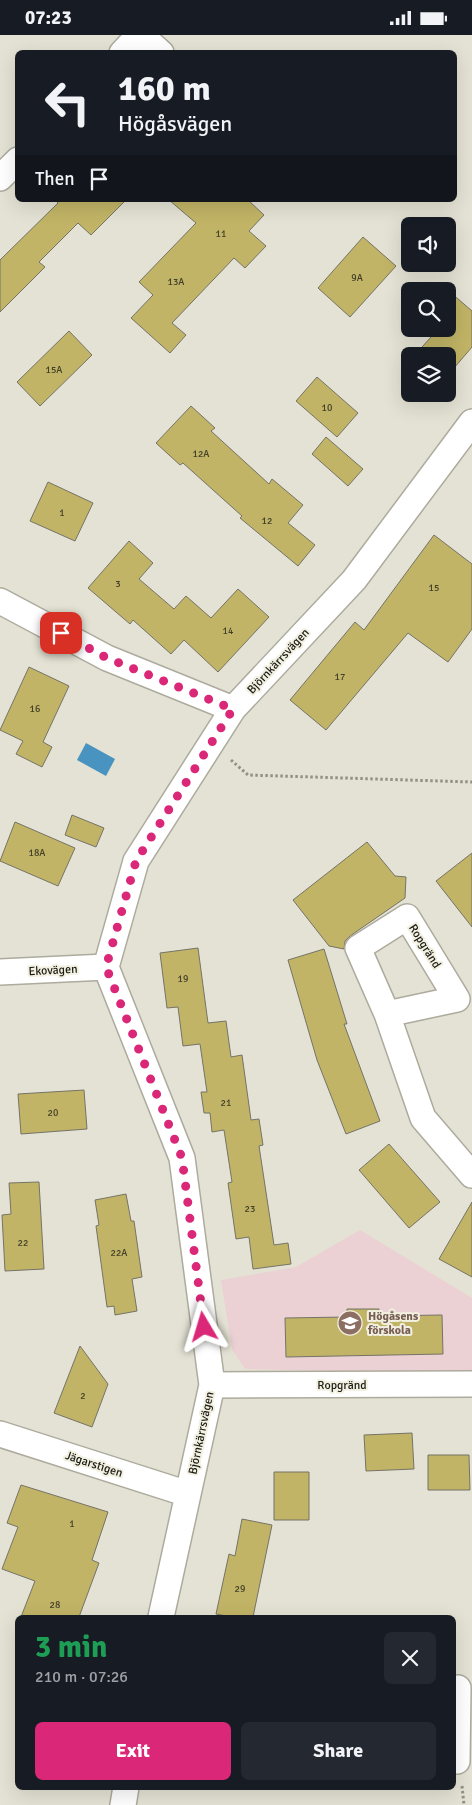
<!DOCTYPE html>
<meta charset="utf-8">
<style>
body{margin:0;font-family:Signika,sans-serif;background:#242831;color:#f1f3f6;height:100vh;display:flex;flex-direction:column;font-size:19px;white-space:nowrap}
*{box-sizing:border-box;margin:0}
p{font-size:16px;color:#9ea1a6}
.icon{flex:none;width:28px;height:28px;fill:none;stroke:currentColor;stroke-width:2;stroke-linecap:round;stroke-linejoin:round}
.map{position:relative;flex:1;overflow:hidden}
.side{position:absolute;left:15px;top:1580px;width:441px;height:175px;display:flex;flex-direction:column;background:#171b24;border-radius:8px;box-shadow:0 5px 20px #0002}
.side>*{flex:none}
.banner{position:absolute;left:15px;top:15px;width:442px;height:152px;border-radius:8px;box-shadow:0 5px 20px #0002;background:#171b24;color:#f1f3f6;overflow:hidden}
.controls{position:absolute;left:401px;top:182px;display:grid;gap:10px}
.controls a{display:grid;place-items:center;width:55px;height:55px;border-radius:8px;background:#171b24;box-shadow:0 5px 20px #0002;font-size:25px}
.pin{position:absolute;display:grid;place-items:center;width:42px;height:42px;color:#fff;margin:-21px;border-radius:10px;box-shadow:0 2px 8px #0006}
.me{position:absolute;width:55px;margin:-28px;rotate:353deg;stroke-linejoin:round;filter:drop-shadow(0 0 4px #0008)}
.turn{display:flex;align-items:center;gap:18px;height:105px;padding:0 20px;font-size:22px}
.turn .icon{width:65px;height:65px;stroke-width:2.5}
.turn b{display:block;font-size:35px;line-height:42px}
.then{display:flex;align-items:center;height:48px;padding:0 20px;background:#0003;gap:10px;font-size:19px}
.round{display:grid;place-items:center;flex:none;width:52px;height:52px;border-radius:8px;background:#242831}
.headline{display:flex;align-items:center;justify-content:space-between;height:85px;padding:0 20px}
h1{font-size:30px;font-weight:700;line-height:38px;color:#1e9e55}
.primary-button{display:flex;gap:10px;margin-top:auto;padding:10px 20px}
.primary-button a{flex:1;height:58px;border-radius:8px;background:#db2777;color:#fff;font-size:20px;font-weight:700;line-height:58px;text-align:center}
.primary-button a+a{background:#242831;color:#f1f3f6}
.status{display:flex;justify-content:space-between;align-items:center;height:35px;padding:0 25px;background:#171b24;direction:ltr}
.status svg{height:14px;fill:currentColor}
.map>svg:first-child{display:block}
.education{fill:#ebd0d4}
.water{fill:#4893c0}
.building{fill:#c1b466;stroke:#757367}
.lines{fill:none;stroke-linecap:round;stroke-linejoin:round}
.street-casing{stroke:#adab9d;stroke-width:28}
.path{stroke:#929186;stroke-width:3;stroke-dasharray:2.5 2.5;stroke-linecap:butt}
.street{stroke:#fff;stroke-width:25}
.route{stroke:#db2777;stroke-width:9;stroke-dasharray:0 16.2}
.labels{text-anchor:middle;stroke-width:4;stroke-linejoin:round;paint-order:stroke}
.number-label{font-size:10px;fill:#444029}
.street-label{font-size:12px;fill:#1b1a15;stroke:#f2f0e1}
.education-label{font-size:12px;font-weight:bold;fill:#785e54;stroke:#f2f0e1;text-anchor:start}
</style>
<div class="status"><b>07:23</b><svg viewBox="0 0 49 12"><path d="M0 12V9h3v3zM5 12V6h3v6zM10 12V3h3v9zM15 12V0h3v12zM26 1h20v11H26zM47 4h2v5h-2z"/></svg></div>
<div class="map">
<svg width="472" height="1770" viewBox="0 0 472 1770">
<rect width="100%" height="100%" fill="#e4e2d4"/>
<path class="education" d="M 360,1195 L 472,1263 L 472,1339 L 245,1334 L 232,1314 L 221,1245 L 296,1232 Z"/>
<path class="water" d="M 86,708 L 115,724 L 106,741 L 77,725 Z"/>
<path class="building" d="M 55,165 L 126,165 L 91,200 L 78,188 L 39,227 L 45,232 L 0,277 L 0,225 L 58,168 Z
M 169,165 L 248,165 L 264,180 L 249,196 L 266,211 L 245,233 L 234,223 L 172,288 L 186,300 L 170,318 L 131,283 L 153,260 L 139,247 L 196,188 Z
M 363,202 L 396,231 L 350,282 L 318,253 Z
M 443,251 L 472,276 L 472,312 L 448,340 L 448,321 L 414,321 L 431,302 L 421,294 L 448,294 L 448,256 L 438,256 Z
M 69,296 L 92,320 L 40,371 L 17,347 Z
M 317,342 L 358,378 L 337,402 L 296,366 Z
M 191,371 L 215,393 L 211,396 L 269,449 L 272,444 L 303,470 L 288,488 L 315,510 L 298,531 L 240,483 L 242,481 L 183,428 L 180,430 L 156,408 Z
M 326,402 L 363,434 L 348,451 L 312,419 Z
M 48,447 L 93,468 L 75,506 L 30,486 Z
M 434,500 L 472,529 L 472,594 L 448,627 L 408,598 L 326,695 L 290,665 L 355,587 L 364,595 Z
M 129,506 L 153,528 L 139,544 L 174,574 L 186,561 L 211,583 L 238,554 L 269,582 L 218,637 L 184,605 L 171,619 L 133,585 L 130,589 L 88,553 Z
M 29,632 L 69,651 L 43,707 L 52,712 L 42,732 L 16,719 L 23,706 L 0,695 Z
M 72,780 L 104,793 L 96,812 L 65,800 Z
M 15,787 L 75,813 L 58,851 L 0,826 Z
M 367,807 L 395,841 L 406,842 L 405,863 L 350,901 L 345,906 L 344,914 L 329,911 L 293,865 Z
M 472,818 L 472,892 L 436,846 Z
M 198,913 L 208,988 L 226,986 L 231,1022 L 242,1020 L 251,1085 L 259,1084 L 263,1110 L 259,1111 L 274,1210 L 288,1208 L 291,1229 L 253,1234 L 249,1202 L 236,1204 L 228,1148 L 232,1147 L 224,1095 L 212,1097 L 210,1078 L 204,1078 L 201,1057 L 207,1057 L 200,1009 L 183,1011 L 178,972 L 167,973 L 160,918 Z
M 324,914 L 347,989 L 344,989 L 380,1086 L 346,1099 L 317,1025 L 288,925 Z
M 84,1055 L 87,1094 L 21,1099 L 18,1059 Z
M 389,1109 L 440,1167 L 409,1193 L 359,1135 Z
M 39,1147 L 44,1234 L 5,1236 L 2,1180 L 11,1179 L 9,1148 Z
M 126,1159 L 131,1186 L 134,1186 L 142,1242 L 132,1244 L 137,1276 L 115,1280 L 114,1271 L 107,1272 L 96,1191 L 99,1190 L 95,1165 Z
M 472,1167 L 472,1242 L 439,1224 Z
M 347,1274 L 379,1274 L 379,1281 L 442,1280 L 443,1319 L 286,1322 L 285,1283 L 347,1282 Z
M 80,1311 L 108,1349 L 92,1392 L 54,1378 Z
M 412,1398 L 414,1434 L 366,1436 L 364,1400 Z
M 428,1420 L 469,1420 L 470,1455 L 428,1455 Z
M 274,1437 L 309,1437 L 309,1485 L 274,1485 Z
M 21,1450 L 108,1477 L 92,1525 L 99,1528 L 79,1582 L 21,1582 L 35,1546 L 2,1534 L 18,1492 L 7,1488 Z
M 242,1484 L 272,1490 L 253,1582 L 232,1582 L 216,1579 L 229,1519 L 235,1521 Z"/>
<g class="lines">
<defs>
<path id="street" d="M 141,0 L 161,18
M 122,18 L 139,0
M 0,143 L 18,125
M 0,566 L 107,623 L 233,674
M 0,937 L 106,932
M 387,979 L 457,964 L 407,882 L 358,913 L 387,979 L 423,1083 L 472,1140
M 212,1350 L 472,1349
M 0,1399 L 188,1459
M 161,1582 L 212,1350 L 182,1123 L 106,932 L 136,826 L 233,674 L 354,545 L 472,387
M 454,1725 L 457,1726 L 458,1653
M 123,1770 L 126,1752"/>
</defs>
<use href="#street" class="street-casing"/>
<path class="path" d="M 231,725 L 248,740 L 472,747
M 462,1751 L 464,1770"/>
<use href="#street" class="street"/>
</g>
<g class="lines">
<path class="route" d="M 61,598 L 107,623 L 233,674 L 136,826 L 106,932 L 182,1123 L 204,1292"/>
</g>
<defs>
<symbol id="school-disc" viewBox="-11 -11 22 22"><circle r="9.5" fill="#8d6e63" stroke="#f2f0e1"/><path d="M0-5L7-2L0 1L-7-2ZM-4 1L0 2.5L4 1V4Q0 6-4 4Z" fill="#fff"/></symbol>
</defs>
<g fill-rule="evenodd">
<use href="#school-disc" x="336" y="1274" width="28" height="28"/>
</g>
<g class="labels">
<g class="number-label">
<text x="221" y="202">11</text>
<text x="357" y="246">9A</text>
<text x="176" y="250">13A</text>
<text x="54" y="338">15A</text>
<text x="327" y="376">10</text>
<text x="201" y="422">12A</text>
<text x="62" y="481">1</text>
<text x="267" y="489">12</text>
<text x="118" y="552">3</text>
<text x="434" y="556">15</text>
<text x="228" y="599">14</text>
<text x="340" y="645">17</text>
<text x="35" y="677">16</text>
<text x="37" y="821">18A</text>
<text x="183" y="947">19</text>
<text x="226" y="1071">21</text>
<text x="53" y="1081">20</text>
<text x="250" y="1177">23</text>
<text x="23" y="1211">22</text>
<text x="119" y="1221">22A</text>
<text x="83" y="1364">2</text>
<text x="72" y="1492">1</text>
<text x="240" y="1557">29</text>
<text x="55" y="1573">28</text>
</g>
<g class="street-label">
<text transform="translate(278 626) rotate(-47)" y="4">Björnkärrsvägen</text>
<text transform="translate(425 911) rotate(58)" y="4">Ropgränd</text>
<text transform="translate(53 935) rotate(-3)" y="4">Ekovägen</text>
<text x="342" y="1354">Ropgränd</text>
<text transform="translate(201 1398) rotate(-78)" y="4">Björnkärrsvägen</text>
<text transform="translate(94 1429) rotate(18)" y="4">Jägarstigen</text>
</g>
<g class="education-label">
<text x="368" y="1285">Högåsens<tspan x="368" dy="14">förskola</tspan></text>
</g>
</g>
</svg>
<div class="controls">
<a><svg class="icon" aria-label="sound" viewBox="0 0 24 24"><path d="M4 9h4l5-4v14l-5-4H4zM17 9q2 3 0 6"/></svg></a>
<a><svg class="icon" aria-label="search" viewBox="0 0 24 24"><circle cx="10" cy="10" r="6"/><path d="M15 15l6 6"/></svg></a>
<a><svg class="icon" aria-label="layers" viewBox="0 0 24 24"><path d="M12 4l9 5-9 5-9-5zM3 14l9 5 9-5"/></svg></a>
</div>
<div class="pin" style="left:61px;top:598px;background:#d93025"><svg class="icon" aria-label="arrive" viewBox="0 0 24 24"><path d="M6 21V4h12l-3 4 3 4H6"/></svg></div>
<svg class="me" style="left:204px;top:1292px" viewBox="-20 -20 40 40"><path d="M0-17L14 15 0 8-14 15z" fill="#db2777" stroke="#fff" stroke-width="4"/></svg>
<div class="banner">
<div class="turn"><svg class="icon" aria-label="left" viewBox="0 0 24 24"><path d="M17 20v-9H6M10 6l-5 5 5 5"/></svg><div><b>160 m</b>Högåsvägen</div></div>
<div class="then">Then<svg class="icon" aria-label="arrive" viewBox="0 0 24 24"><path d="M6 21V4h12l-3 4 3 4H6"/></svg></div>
</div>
<section class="side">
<div class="headline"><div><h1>3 min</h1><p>210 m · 07:26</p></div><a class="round"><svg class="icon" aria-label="close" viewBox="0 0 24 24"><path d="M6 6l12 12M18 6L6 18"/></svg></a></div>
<div class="primary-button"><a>Exit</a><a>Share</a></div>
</section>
</div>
